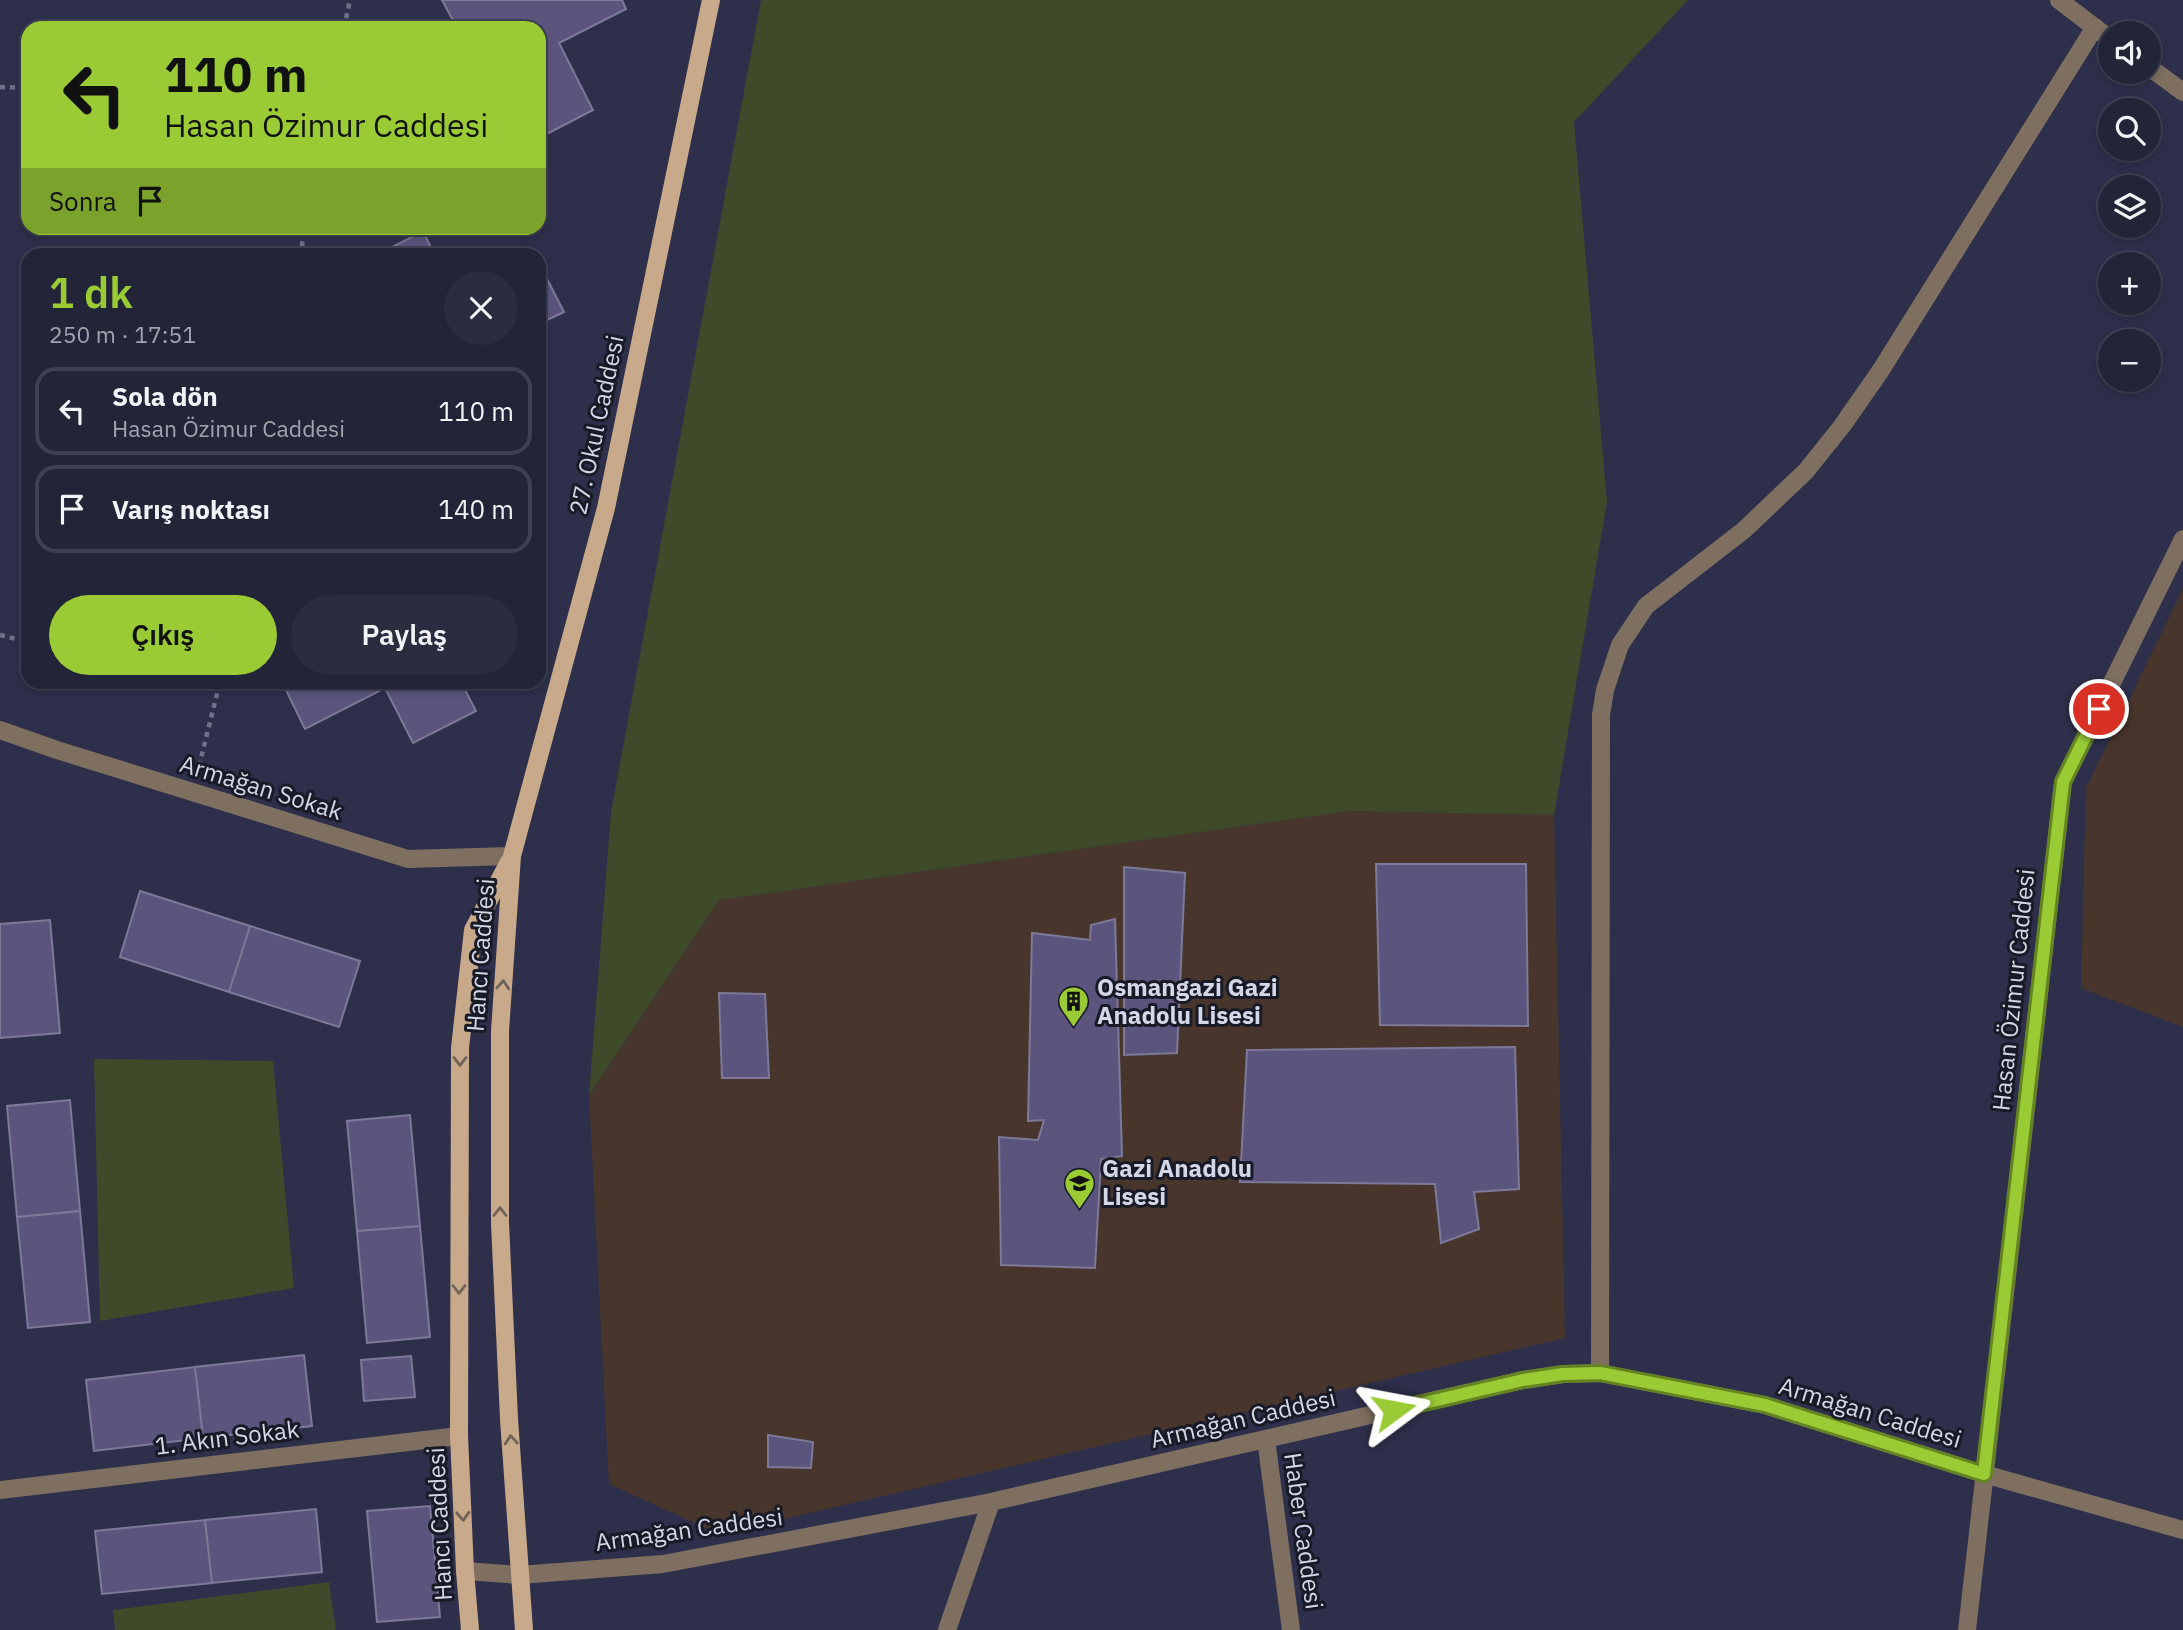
<!DOCTYPE html>
<html lang="tr">
<meta charset="utf-8">
<style>
body{margin:0;font-family:"IBM Plex Sans",sans-serif;background:#2a2c40;color:#f1f3f6;height:100vh;display:flex;flex-direction:column;font-size:26px;white-space:nowrap}
*{box-sizing:border-box;margin:0}
p{font-size:23px;color:#a2a4ae}
.icon{flex:none;width:38px;height:38px;fill:none;stroke:currentColor;stroke-width:2;stroke-linecap:round;stroke-linejoin:round}
.map{position:relative;flex:1;overflow:hidden}
.sheet{position:absolute;left:21px;top:248px;width:525px;height:441px;display:flex;flex-direction:column;background:#222438;border-radius:21px;box-shadow:0 4px 10px #0003,0 0 0 2px #3f4153}
.sheet>*{flex:none}
.guide{position:absolute;left:21px;top:21px;width:525px;height:214px;border-radius:21px;box-shadow:0 4px 10px #0003,0 0 0 2px #3f4153;background:#9acb35;color:#111;overflow:hidden}
.buttons{position:absolute;left:2098px;top:21px;display:grid;gap:14px}
.buttons a{display:grid;place-items:center;width:63px;height:63px;border-radius:50%;background:#222438;box-shadow:0 4px 10px #0003,0 0 0 2px #3f4153;font-size:35px}
.pin{position:absolute;display:grid;place-items:center;width:60px;height:60px;color:#fff;margin:-30px;border:4px solid #fff;border-radius:50%;box-shadow:0 2px 7px #0007}
.me{position:absolute;width:77px;margin:-38px;rotate:77deg;stroke-linejoin:round;filter:drop-shadow(0 0 5px #0008)}
.turn{display:flex;align-items:center;gap:24px;height:147px;padding:0 28px;font-size:32px}
.turn .icon{width:91px;height:91px;stroke-width:2.5}
.turn b{display:block;font-size:49px;line-height:60px}
.then{display:flex;align-items:center;height:66px;padding:0 28px;background:#0003;gap:14px;font-size:26px}
.round{display:grid;place-items:center;flex:none;width:74px;height:74px;border-radius:37px;background:#2a2c40}
.headline{display:flex;align-items:center;justify-content:space-between;height:119px;padding:0 28px}
h1{font-size:42px;font-weight:600;line-height:52px;color:#9acb35}
.button{display:flex;gap:14px;margin-top:auto;padding:14px 28px}
.button a{flex:1;height:80px;border-radius:42px;background:#9acb35;color:#111;font-size:28px;font-weight:600;line-height:80px;text-align:center}
.button a+a{background:#2a2c40;color:#f1f3f6}
ul{padding:0;list-style:none}
li{display:flex;align-items:center;gap:21px;height:88px;margin:0 14px 10px;padding:0 14px;border:4px solid #3f4153;border-radius:21px}
li div{flex:1}
li b{display:block;font-size:26px}
li em{font-style:normal}
.map>svg:first-child{display:block}
.education{fill:#48362c}
.green{fill:#3f4a2b}
.building{fill:#5b557e;stroke:#7d7998;stroke-width:2}
.lines{fill:none;stroke-linecap:round;stroke-linejoin:round}
.path{stroke:#6f7289;stroke-width:4.5;stroke-dasharray:5 5;stroke-linecap:butt}
.minor{stroke:#7e6f60;stroke-width:18}
.major{stroke:#c8aa8b;stroke-width:18}
.oneway{stroke:#706258}
.route-casing{stroke:#648422;stroke-width:18}
.route{stroke:#9acb35;stroke-width:12}
.labels{text-anchor:middle;stroke-width:6;stroke-linejoin:round;paint-order:stroke}
.street-label{font-size:24px;fill:#d4d7e8;stroke:#181a26}
.poi-label{font-size:24px;font-weight:bold;fill:#d4d7e8;stroke:#181a26;text-anchor:start}
</style>
<div class="map">
<svg width="2183" height="1630" viewBox="0 0 2183 1630">
<rect width="100%" height="100%" fill="#2e304b"/>
<path class="education" d="M 2183,589 L 2183,1027 L 2081,988 L 2086,788 Z
M 1350,811 L 1554,815 L 1565,1338 L 719,1534 L 609,1484 L 589,1095 L 719,900 Z"/>
<path class="green" d="M 761,0 L 1688,0 L 1574,122 L 1607,502 L 1554,815 L 1350,811 L 719,900 L 589,1095 L 611,812 Z
M 94,1059 L 273,1061 L 294,1288 L 100,1321 Z
M 329,1582 L 336,1630 L 115,1630 L 113,1610 Z"/>
<path class="building" d="M 442,0 L 622,0 L 626,9 L 559,43 L 593,110 L 539,138 L 539,28 L 457,28 Z
M 423,231 L 435,256 L 375,256 Z
M 539,263 L 564,312 L 539,324 Z
M 282,682 L 461,682 L 476,711 L 413,743 L 385,688 L 305,729 Z
M 1376,864 L 1526,864 L 1528,1026 L 1380,1025 Z
M 1124,867 L 1185,873 L 1177,1053 L 1124,1055 Z
M 140,891 L 250,926 L 229,992 L 120,957 Z
M 1115,919 L 1122,1156 L 1101,1159 L 1095,1268 L 1001,1265 L 999,1137 L 1038,1140 L 1044,1120 L 1028,1121 L 1032,933 L 1090,940 L 1091,925 Z
M 50,920 L 60,1033 L 0,1038 L 0,924 Z
M 250,926 L 360,961 L 339,1027 L 229,992 Z
M 719,993 L 765,994 L 769,1078 L 722,1078 Z
M 1515,1047 L 1519,1189 L 1474,1192 L 1479,1229 L 1441,1243 L 1435,1184 L 1240,1182 L 1247,1050 Z
M 70,1100 L 80,1211 L 17,1217 L 7,1106 Z
M 410,1115 L 420,1226 L 357,1231 L 347,1121 Z
M 80,1211 L 90,1322 L 28,1328 L 17,1217 Z
M 420,1226 L 430,1337 L 367,1343 L 357,1231 Z
M 304,1355 L 312,1426 L 203,1438 L 195,1367 Z
M 411,1356 L 415,1397 L 364,1401 L 361,1360 Z
M 195,1367 L 203,1438 L 94,1451 L 86,1380 Z
M 768,1435 L 813,1442 L 811,1468 L 768,1467 Z
M 430,1506 L 440,1617 L 377,1622 L 367,1511 Z
M 316,1509 L 322,1572 L 212,1583 L 205,1520 Z
M 205,1520 L 212,1583 L 102,1594 L 95,1531 Z"/>
<g class="lines">
<path class="path" d="M 344,28 L 350,0
M 0,87 L 28,88
M 300,256 L 305,228
M 0,635 L 28,642
M 199,766 L 220,682"/>
<path class="minor" d="M 2059,0 L 2110,39
M 2149,67 L 2183,92
M 0,730 L 57,750 L 408,859 L 512,856
M 1600,1373 L 1601,715 L 1605,690 L 1620,645 L 1646,606 L 1744,530 L 1806,471 L 1842,426 L 1881,370 L 2095,27
M 1266,1439 L 1291,1630
M 0,1490 L 459,1436
M 465,1571 L 519,1575 L 663,1564 L 991,1502 L 1523,1380 L 1563,1374 L 1600,1373 L 1765,1405 L 1984,1474 L 2183,1530
M 947,1630 L 991,1502
M 1967,1630 L 2063,782 L 2183,539"/>
<path class="major" d="M 470,1630 L 465,1571 L 459,1436 L 460,1048 L 473,930 L 509,862
M 524,1630 L 509,1419 L 500,1223 L 500,1031 L 512,856 L 606,508 L 711,0"/>
</g>
<defs><path id="oneway-chevron" d="M-2-3.5L2.5 0L-2 3.5" fill="none" stroke-width="1.6" stroke-linecap="round" stroke-linejoin="round" transform="scale(1.75)"/></defs>
<g class="oneway">
<use href="#oneway-chevron" transform="translate(503 985) rotate(-86)"/>
<use href="#oneway-chevron" transform="translate(460 1061) rotate(90)"/>
<use href="#oneway-chevron" transform="translate(500 1212) rotate(-90)"/>
<use href="#oneway-chevron" transform="translate(459 1289) rotate(90)"/>
<use href="#oneway-chevron" transform="translate(511 1440) rotate(-94)"/>
<use href="#oneway-chevron" transform="translate(463 1516) rotate(87)"/>
</g>
<g class="lines">
<defs>
<path id="route" d="M 1394,1410 L 1523,1380 L 1563,1374 L 1600,1373 L 1765,1405 L 1984,1474 L 2063,782 L 2099,709"/>
</defs>
<use href="#route" class="route-casing"/>
<use href="#route" class="route"/>
</g>
<defs>
<symbol id="building-pin" viewBox="-11 -11 22 30"><path d="M0 17L-7.5 6A9.5 9.5 0 1 1 7.5 6Z" fill="#9acb35" stroke="#181a26"/><path d="M-4-6H4V6H1V3H-1V6H-4ZM-2.5-4.3h1.7v1.8h-1.7ZM.8-4.3h1.7v1.8H.8ZM-2.5-1h1.7V.8h-1.7ZM.8-1h1.7V.8H.8Z" fill="#111"/></symbol>
<symbol id="school-pin" viewBox="-11 -11 22 30"><path d="M0 17L-7.5 6A9.5 9.5 0 1 1 7.5 6Z" fill="#9acb35" stroke="#181a26"/><path d="M0-5L7-2L0 1L-7-2ZM-4 1L0 2.5L4 1V4Q0 6-4 4Z" fill="#111"/></symbol>
</defs>
<g fill-rule="evenodd">
<use href="#building-pin" x="1056" y="984" width="35" height="47"/>
<use href="#school-pin" x="1062" y="1166" width="35" height="47"/>
</g>
<g class="labels">
<g class="street-label">
<text transform="translate(597 425) rotate(-78)" y="8">27. Okul Caddesi</text>
<text transform="translate(261 788) rotate(17)" y="8">Armağan Sokak</text>
<text transform="translate(481 955) rotate(-86)" y="8">Hancı Caddesi</text>
<text transform="translate(2014 990) rotate(-84)" y="8">Hasan Özimur Caddesi</text>
<text transform="translate(1870 1413) rotate(17)" y="8">Armağan Caddesi</text>
<text transform="translate(1243 1419) rotate(-13)" y="8">Armağan Caddesi</text>
<text transform="translate(227 1438) rotate(-7)" y="8">1. Akın Sokak</text>
<text transform="translate(440 1524) rotate(-93)" y="8">Hancı Caddesi</text>
<text transform="translate(689 1530) rotate(-8)" y="8">Armağan Caddesi</text>
<text transform="translate(1303 1531) rotate(82)" y="8">Haber Caddesi</text>
</g>
<g class="poi-label">
<text x="1097" y="996">Osmangazi Gazi<tspan x="1097" dy="28">Anadolu Lisesi</tspan></text>
<text x="1102" y="1177">Gazi Anadolu<tspan x="1102" dy="28">Lisesi</tspan></text>
</g>
</g>
</svg>
<div class="buttons">
<a><svg class="icon" aria-label="sound" viewBox="0 0 24 24"><path d="M4 9h4l5-4v14l-5-4H4zM17 9q2 3 0 6"/></svg></a>
<a><svg class="icon" aria-label="search" viewBox="0 0 24 24"><circle cx="10" cy="10" r="6"/><path d="M15 15l6 6"/></svg></a>
<a><svg class="icon" aria-label="layers" viewBox="0 0 24 24"><path d="M12 4l9 5-9 5-9-5zM3 14l9 5 9-5"/></svg></a>
<a>+</a>
<a>−</a>
</div>
<div class="pin" style="left:2099px;top:709px;background:#d93025"><svg class="icon" aria-label="arrive" viewBox="0 0 24 24"><path d="M6 21V4h12l-3 4 3 4H6"/></svg></div>
<svg class="me" style="left:1394px;top:1410px" viewBox="-20 -20 40 40"><path d="M0-17L14 15 0 8-14 15z" fill="#9acb35" stroke="#fff" stroke-width="4"/></svg>
<div class="guide">
<div class="turn"><svg class="icon" aria-label="left" viewBox="0 0 24 24"><path d="M17 20v-9H6M10 6l-5 5 5 5"/></svg><div><b>110 m</b>Hasan Özimur Caddesi</div></div>
<div class="then">Sonra<svg class="icon" aria-label="arrive" viewBox="0 0 24 24"><path d="M6 21V4h12l-3 4 3 4H6"/></svg></div>
</div>
<section class="sheet">
<div class="headline"><div><h1>1 dk</h1><p>250 m · 17:51</p></div><a class="round"><svg class="icon" aria-label="close" viewBox="0 0 24 24"><path d="M6 6l12 12M18 6L6 18"/></svg></a></div>
<ul>
<li><svg class="icon" aria-label="left" viewBox="0 0 24 24"><path d="M17 20v-9H6M10 6l-5 5 5 5"/></svg><div><b>Sola dön</b><p>Hasan Özimur Caddesi</p></div><em>110 m</em></li>
<li><svg class="icon" aria-label="arrive" viewBox="0 0 24 24"><path d="M6 21V4h12l-3 4 3 4H6"/></svg><div><b>Varış noktası</b></div><em>140 m</em></li>
</ul>
<div class="button"><a>Çıkış</a><a>Paylaş</a></div>
</section>
</div>
